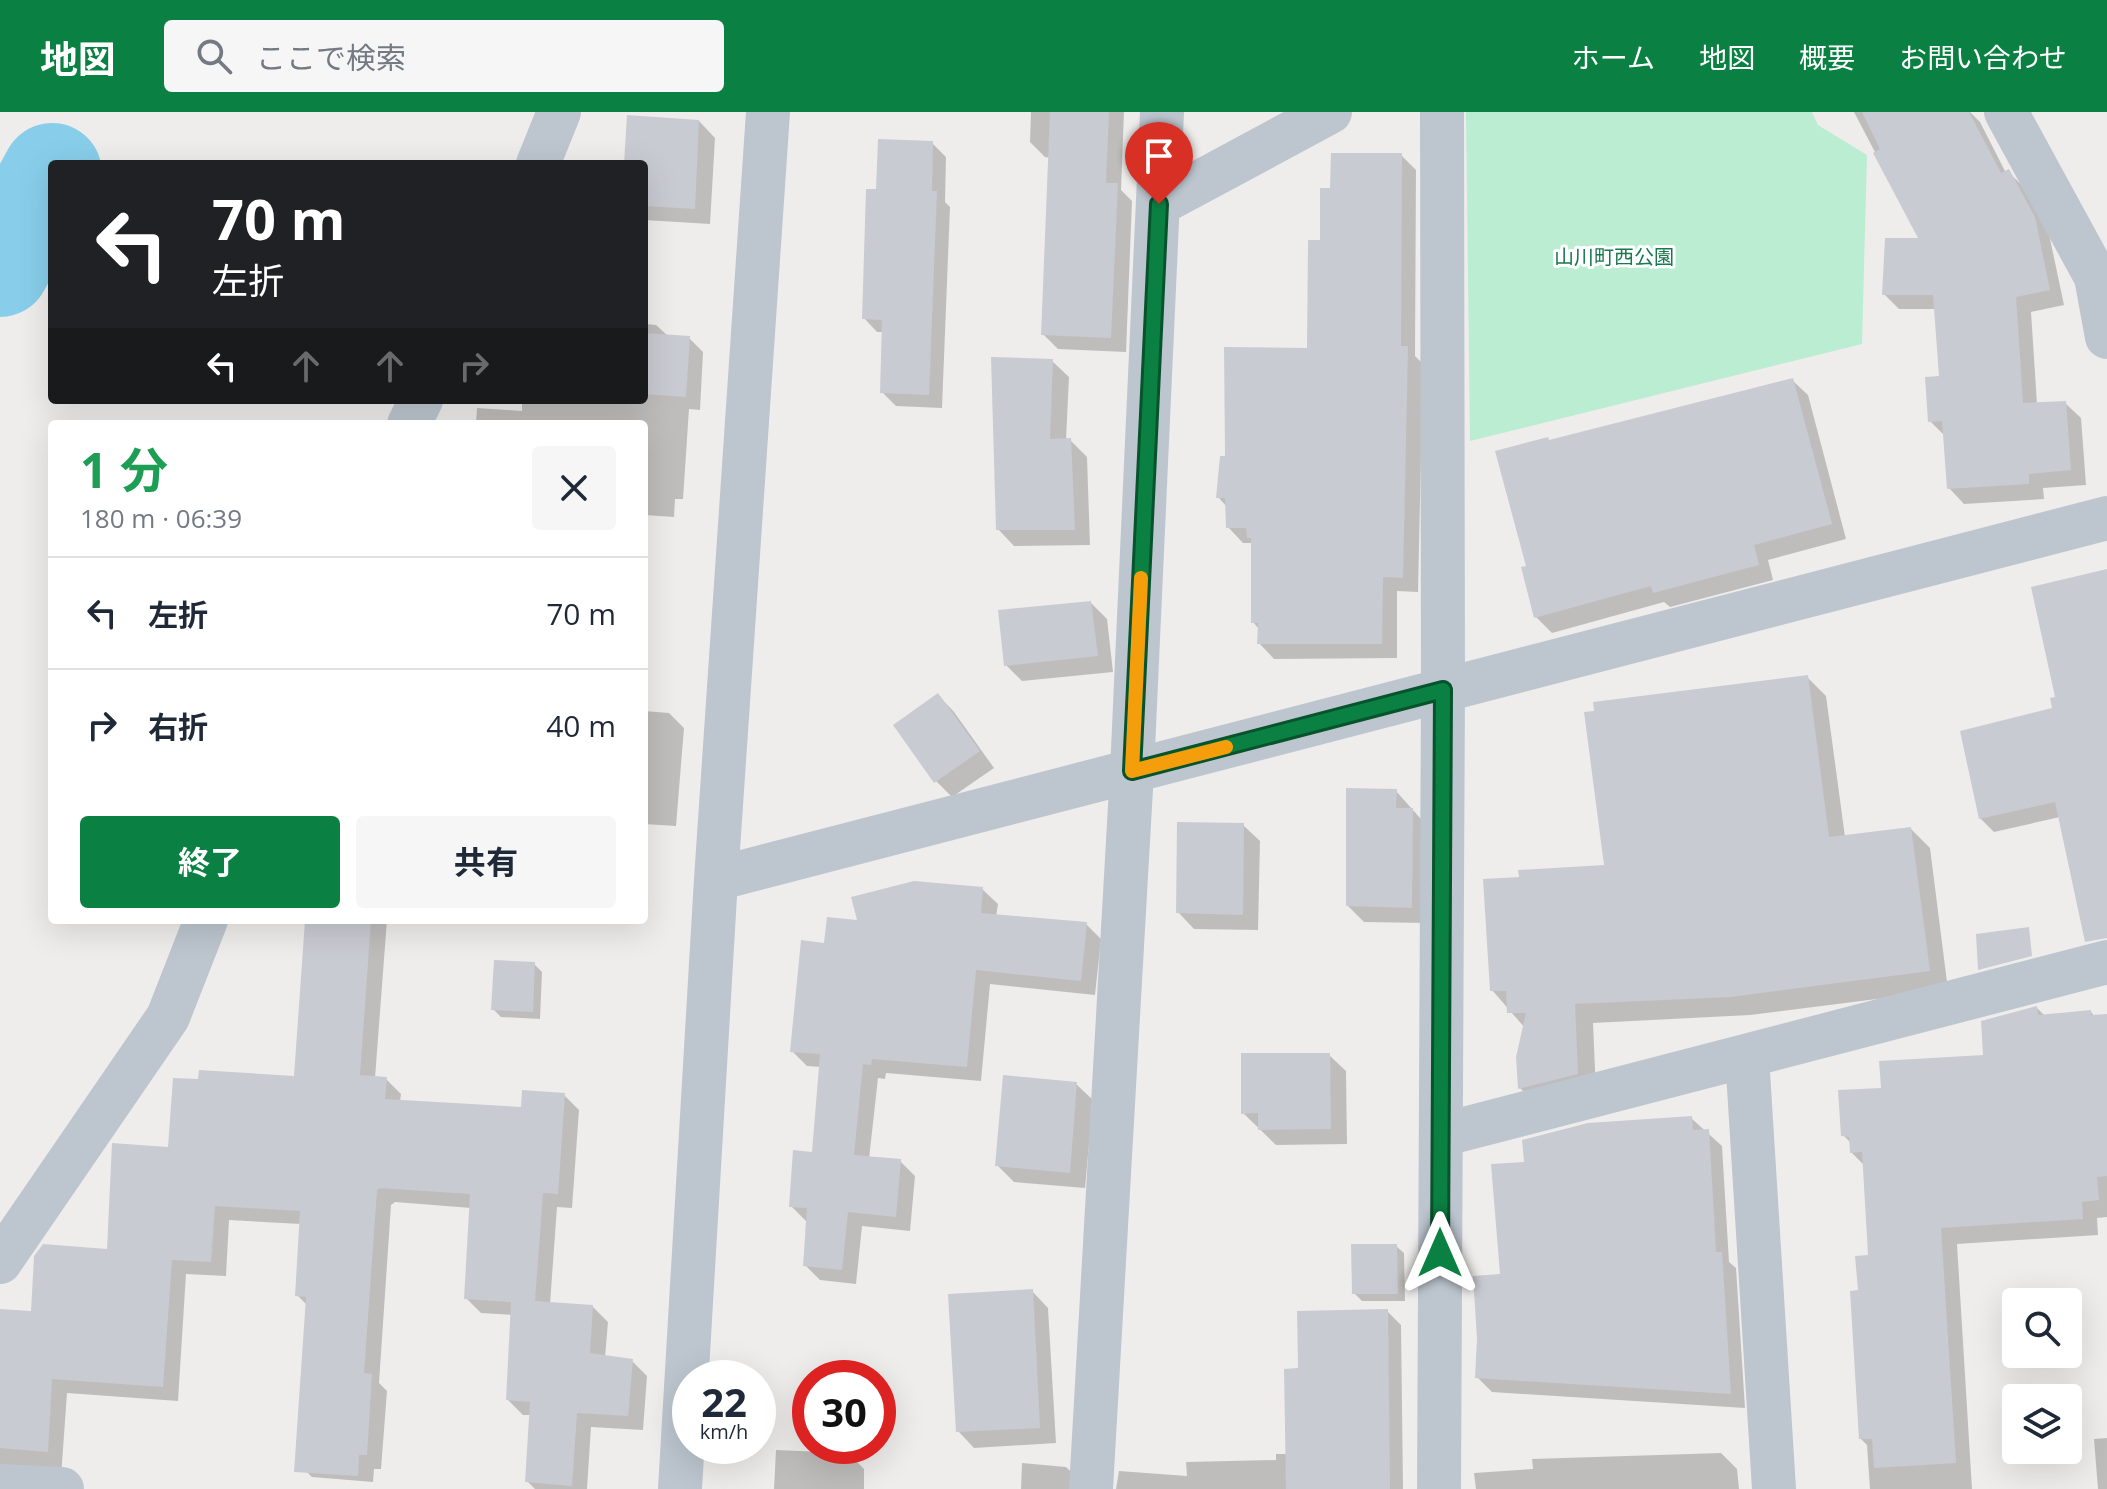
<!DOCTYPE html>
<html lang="ja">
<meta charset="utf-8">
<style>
body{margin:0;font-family:"Open Sans","Noto Sans JP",sans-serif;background:#f6f6f7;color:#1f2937;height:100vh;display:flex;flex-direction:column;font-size:30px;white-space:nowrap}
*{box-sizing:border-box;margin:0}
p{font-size:26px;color:#747a83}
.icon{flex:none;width:44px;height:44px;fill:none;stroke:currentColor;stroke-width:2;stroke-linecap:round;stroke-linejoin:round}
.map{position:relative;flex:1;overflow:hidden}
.side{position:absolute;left:48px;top:308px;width:600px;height:504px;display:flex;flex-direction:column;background:#fff;border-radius:8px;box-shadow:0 8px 32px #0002}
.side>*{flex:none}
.guide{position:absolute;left:48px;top:48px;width:600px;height:244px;border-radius:8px;box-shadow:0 8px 32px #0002;background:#202124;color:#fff;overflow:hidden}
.fabs{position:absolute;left:2002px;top:1176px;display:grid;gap:16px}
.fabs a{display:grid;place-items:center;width:80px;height:80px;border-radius:8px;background:#fff;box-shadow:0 8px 32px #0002;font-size:40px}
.speed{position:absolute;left:672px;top:1248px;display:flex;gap:16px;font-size:40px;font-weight:700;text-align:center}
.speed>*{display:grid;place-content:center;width:104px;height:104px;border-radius:50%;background:#fff;box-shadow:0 8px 32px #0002;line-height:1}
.speed small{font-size:20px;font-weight:400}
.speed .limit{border:12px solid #d22;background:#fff;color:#111}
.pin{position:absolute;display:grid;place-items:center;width:68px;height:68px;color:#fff;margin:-82px -34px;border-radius:50% 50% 50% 0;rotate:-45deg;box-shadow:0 0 8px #0007}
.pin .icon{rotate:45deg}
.me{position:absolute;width:88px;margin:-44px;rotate:0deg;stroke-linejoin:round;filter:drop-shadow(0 0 6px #0008)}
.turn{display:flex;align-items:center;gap:28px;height:168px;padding:0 32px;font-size:36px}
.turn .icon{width:104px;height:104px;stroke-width:2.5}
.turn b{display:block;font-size:56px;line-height:68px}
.lanes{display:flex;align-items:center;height:76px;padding:0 32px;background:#0003;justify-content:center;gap:40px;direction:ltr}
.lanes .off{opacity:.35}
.round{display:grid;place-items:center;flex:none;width:84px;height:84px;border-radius:8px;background:#f6f6f7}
.overview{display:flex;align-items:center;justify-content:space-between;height:136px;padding:0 32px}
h1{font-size:48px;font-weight:700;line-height:60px;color:#1e9e55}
.action{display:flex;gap:16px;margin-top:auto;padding:16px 32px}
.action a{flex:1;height:92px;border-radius:8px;background:#0b8043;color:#fff;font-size:32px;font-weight:700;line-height:92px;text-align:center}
.action a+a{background:#f6f6f7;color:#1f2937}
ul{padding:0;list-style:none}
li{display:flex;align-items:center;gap:24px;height:112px;padding:0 32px;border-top:2px solid #e0e1e3}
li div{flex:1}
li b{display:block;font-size:30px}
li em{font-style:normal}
header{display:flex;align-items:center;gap:48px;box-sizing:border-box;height:112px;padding:0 40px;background:#0b8043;color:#fff}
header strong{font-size:38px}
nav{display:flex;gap:44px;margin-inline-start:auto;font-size:28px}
.search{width:560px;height:72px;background:#f6f6f7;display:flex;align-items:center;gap:20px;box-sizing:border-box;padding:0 28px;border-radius:8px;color:#747a83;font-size:30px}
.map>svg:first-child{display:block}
.green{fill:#baedd2}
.shadow{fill:#0003}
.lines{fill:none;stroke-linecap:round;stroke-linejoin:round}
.river{stroke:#88ceea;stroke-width:100}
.building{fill:#c9cbd2}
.minor{stroke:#bdc6cf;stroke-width:44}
.route-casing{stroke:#07532c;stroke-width:20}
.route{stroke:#0b8043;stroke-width:14}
.slow{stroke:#f59e0b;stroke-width:14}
.labels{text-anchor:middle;stroke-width:6;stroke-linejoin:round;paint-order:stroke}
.park-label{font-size:20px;fill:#187950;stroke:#fff}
</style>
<header>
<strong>地図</strong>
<div class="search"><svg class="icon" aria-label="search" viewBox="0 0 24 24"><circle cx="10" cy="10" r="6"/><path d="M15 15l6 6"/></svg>ここで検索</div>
<nav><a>ホーム</a><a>地図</a><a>概要</a><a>お問い合わせ</a></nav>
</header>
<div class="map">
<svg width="2107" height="1377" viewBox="0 0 2107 1377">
<rect width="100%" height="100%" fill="#efedec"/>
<path class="green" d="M 1466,0 L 1812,0 L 1818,13 L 1867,43 L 1862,232 L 1470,329 Z"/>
<path class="shadow" d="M 1031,0 L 1124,0 L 1121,78 L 1132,89 L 1126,240 L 1058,237 L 1043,222 L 1050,46 L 1045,45 L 1030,30 Z
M 1854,0 L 1970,0 L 1980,10 L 2006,61 L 2008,60 L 2024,75 L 2049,122 L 2064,193 L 2031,200 L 2037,292 L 2065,291 L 2081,306 L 2086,373 L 2043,376 L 2044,387 L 1964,392 L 1949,376 L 1945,324 L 1930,309 L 1941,266 L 1936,197 L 1899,197 L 1884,182 L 1921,128 Z
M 699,9 L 715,26 L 710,112 L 644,108 L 644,52 L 626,52 Z
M 932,31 L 946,45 L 945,90 L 950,95 L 942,296 L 896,294 L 882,280 L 884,220 L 877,220 L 864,206 L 878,79 Z
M 1401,43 L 1416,58 L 1415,244 L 1423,252 L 1418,480 L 1397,479 L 1397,546 L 1274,547 L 1259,531 L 1259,517 L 1253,510 L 1253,431 L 1243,431 L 1228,415 L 1227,395 L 1218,385 L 1227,346 L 1309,238 L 1322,130 L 1332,78 Z
M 644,181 L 647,185 L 646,212 L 656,213 L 668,224 L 689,226 L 703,240 L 700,298 L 689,297 L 683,387 L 675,387 L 674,405 L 644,403 L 644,312 L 476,312 L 477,296 L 522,299 L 522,288 L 644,288 Z
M 1052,249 L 1069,265 L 1066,328 L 1070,328 L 1087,345 L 1090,433 L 1014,434 L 998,417 Z
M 1792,268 L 1808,283 L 1846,427 L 1768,448 L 1773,468 L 1670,495 L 1664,490 L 1552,521 L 1536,505 L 1528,455 L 1551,330 Z
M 2107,460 L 2107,806 L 2060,705 L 1994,720 L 1980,706 L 2054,598 Z
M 1091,491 L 1107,507 L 1113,560 L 1022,569 L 1006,553 Z
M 1807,565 L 1826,584 L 1845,725 L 1911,717 L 1930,736 L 1948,878 L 1750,903 L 1593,911 L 1596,980 L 1539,995 L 1520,976 L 1525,916 L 1492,878 L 1607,755 Z
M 938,583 L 954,600 L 994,656 L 952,685 L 936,669 Z
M 644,599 L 669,601 L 684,616 L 676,714 L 644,712 Z
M 1396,679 L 1428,715 L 1427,811 L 1364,810 L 1348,794 Z
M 1243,713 L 1260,729 L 1258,818 L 1194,817 L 1178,800 Z
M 982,777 L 998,792 L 996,805 L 1086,812 L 1101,827 L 1095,883 L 990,872 L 981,969 L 886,961 L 885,967 L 878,966 L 869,1047 L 900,1049 L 915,1064 L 910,1119 L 862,1114 L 856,1172 L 820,1168 L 805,1153 L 806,1109 L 791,1094 L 814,1042 L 821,955 L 807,954 L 792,939 L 826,834 L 860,810 Z
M 307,808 L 387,808 L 375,966 L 386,967 L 401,982 L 400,990 L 523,997 L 564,983 L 579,998 L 572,1096 L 557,1095 L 550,1192 L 593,1195 L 608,1210 L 605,1245 L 632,1249 L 647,1264 L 643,1318 L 591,1315 L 587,1377 L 535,1377 L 527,1369 L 531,1303 L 523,1303 L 508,1288 L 512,1203 L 481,1201 L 466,1186 L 471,1096 L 395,1090 L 391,1093 L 379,1271 L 387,1279 L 381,1357 L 374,1357 L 373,1370 L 312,1365 L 297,1350 L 307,1193 L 297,1183 L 301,1112 L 229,1108 L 226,1164 L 186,1162 L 178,1289 L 67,1281 L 61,1365 L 0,1370 L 0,1212 L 33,1201 L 109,1139 L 170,1038 L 296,967 Z
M 534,852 L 542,860 L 540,907 L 501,905 L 493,897 Z
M 2037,896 L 2045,904 L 2091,900 L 2095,905 L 2107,904 L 2107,1105 L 2097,1106 L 2098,1123 L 1957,1132 L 1972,1377 L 1870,1377 L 1867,1333 L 1861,1327 L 1860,1180 L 1870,1145 L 1864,1053 L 1851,1040 L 1851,1031 L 1843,1023 L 1883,978 L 1985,945 Z
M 1329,943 L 1346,959 L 1347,1032 L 1276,1033 L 1243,1001 Z
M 1076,972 L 1093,988 L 1085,1076 L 1014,1070 L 997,1053 Z
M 1691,1006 L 1722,1034 L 1729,1150 L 1736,1156 L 1745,1296 L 1492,1280 L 1477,1265 L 1502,1164 Z
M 1396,1134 L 1404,1141 L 1405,1189 L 1362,1189 L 1354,1181 Z
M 1032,1179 L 1048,1196 L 1056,1331 L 974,1336 L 958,1319 Z
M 1387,1199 L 1401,1213 L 1403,1377 L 1116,1377 L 1119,1359 L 1187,1364 L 1186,1350 L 1276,1348 L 1276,1342 L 1288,1342 L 1300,1258 Z
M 2107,1326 L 2107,1377 L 2098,1377 L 2094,1327 Z
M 776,1338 L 848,1341 L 864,1357 L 864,1377 L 774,1377 Z
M 1721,1341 L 1737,1357 L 1739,1377 L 1476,1377 L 1474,1361 L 1533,1357 L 1532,1347 Z
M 1022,1351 L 1066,1355 L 1081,1369 L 1080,1377 L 1021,1377 Z"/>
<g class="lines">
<path class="river" d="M 0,155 L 52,61"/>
</g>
<path class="building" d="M 1050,0 L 1109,0 L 1106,71 L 1118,71 L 1111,226 L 1041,223 Z
M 1862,0 L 1969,0 L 2001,61 L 2009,57 L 2035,105 L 2050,178 L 2016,185 L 2023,291 L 2066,289 L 2071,358 L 2029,362 L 2029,372 L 1947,377 L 1942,309 L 1928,310 L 1925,265 L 1939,264 L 1933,183 L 1882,183 L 1885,126 L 1918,126 L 1873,41 L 1880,37 Z
M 627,3 L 699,8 L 695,97 L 644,94 L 644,52 L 624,52 Z
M 878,27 L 933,29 L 932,79 L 937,79 L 929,283 L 880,281 L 882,208 L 862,207 L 866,77 L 876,77 Z
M 1331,41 L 1402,41 L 1401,234 L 1408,234 L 1403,466 L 1383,465 L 1382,532 L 1257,532 L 1258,511 L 1251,511 L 1251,426 L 1247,426 L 1246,416 L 1226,416 L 1225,386 L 1216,386 L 1220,344 L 1225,344 L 1224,235 L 1307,236 L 1308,128 L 1320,128 L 1320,76 L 1330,76 Z
M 644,221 L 690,224 L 686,285 L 644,282 Z
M 991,245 L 1053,247 L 1050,327 L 1071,326 L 1075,418 L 996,418 Z
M 1793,266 L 1832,412 L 1754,433 L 1759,453 L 1653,481 L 1651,474 L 1534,506 L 1521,455 L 1526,454 L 1495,339 L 1548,325 L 1549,328 Z
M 2107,457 L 2107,826 L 2085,830 L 2055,690 L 1979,707 L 1960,619 L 2052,596 L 2050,586 L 2055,585 L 2031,475 Z
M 1091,489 L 1098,544 L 1004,554 L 998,498 Z
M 1808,563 L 1829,725 L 1911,715 L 1930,859 L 1730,885 L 1575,892 L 1578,962 L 1518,977 L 1516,945 L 1526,901 L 1507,901 L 1506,879 L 1490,879 L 1483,767 L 1519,765 L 1518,758 L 1604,753 L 1584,600 L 1594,599 L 1593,590 Z
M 938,581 L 980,639 L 934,671 L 893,613 Z
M 1346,676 L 1397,677 L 1396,696 L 1413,696 L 1412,796 L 1346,794 Z
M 1177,710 L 1244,711 L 1243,803 L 1176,801 Z
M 914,769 L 983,775 L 981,801 L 1087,810 L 1081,869 L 976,858 L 967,955 L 872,947 L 871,953 L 863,952 L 854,1043 L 901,1047 L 896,1105 L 848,1100 L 842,1158 L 803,1154 L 807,1096 L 789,1095 L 793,1038 L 812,1040 L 820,942 L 790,940 L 801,828 L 824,831 L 827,805 L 857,808 L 851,785 Z
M 305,808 L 371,808 L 360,963 L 387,965 L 385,987 L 521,995 L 522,978 L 565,981 L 558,1082 L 543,1081 L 535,1189 L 593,1193 L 590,1241 L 633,1247 L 628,1304 L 577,1301 L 572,1374 L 525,1370 L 530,1290 L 506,1288 L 511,1190 L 464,1187 L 470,1082 L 380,1076 L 377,1078 L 364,1261 L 372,1262 L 367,1343 L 359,1343 L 358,1364 L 294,1360 L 306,1185 L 295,1184 L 300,1099 L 215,1094 L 211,1150 L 172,1148 L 163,1275 L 52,1267 L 48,1340 L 0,1336 L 0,1197 L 31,1199 L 34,1144 L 43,1132 L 107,1137 L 112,1031 L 168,1035 L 173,966 L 198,967 L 199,958 L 294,964 Z
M 2029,815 L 2032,844 L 1978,858 L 1976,822 Z
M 494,848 L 535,850 L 533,900 L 491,898 Z
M 2037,894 L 2038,903 L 2091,898 L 2091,903 L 2107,902 L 2107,1064 L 2097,1065 L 2099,1088 L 2082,1090 L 2083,1107 L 1941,1116 L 1956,1351 L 1874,1356 L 1872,1327 L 1859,1327 L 1850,1179 L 1858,1178 L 1855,1144 L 1868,1143 L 1862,1040 L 1850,1041 L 1849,1025 L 1841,1024 L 1838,978 L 1881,976 L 1879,949 L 1983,943 L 1981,909 Z
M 1241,941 L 1330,941 L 1331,1017 L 1258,1018 L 1258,1001 L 1241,1002 Z
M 1003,963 L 1077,970 L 1070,1061 L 995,1054 Z
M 1692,1004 L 1693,1018 L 1709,1017 L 1716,1140 L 1722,1140 L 1731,1282 L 1475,1266 L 1477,1227 L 1473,1164 L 1500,1162 L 1491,1052 L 1524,1050 L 1522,1028 L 1588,1011 Z
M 1351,1132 L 1397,1132 L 1398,1182 L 1352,1182 Z
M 1033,1177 L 1040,1316 L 956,1320 L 948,1182 Z
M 1388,1197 L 1390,1377 L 1286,1377 L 1284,1257 L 1298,1256 L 1297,1199 Z"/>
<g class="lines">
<path class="minor" d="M 2006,0 L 2096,165 L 2107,225
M 538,52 L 559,0
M 1159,92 L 1330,0
M 409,312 L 421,288
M 716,767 L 2107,406
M 1747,944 L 1774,1377
M 1441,1023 L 2107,850
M 0,1150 L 168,905 L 206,808
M 0,1374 L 62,1377
M 680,1377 L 716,767 L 768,0
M 1091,1377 L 1132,659 L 1162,0
M 1439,1377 L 1443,578 L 1442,0"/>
</g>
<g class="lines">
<defs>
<path id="route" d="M 1159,92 L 1132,659 L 1443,578 L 1440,1141"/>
</defs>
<use href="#route" class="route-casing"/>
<use href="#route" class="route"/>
<path class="slow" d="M 1141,466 L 1132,659 L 1226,635"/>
</g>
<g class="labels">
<g class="park-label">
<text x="1614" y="152">山川町西公園</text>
</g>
</g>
</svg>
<div class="fabs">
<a><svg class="icon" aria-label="search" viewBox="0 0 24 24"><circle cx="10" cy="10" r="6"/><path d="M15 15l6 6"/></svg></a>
<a><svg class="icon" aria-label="layers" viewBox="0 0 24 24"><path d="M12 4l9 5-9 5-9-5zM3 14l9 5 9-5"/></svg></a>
</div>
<div class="speed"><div>22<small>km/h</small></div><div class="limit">30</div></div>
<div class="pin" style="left:1159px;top:92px;background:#d93025"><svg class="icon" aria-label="arrive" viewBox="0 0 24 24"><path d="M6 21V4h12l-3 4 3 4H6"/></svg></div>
<svg class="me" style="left:1440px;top:1141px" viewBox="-20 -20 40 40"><path d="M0-17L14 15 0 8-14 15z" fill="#0b8043" stroke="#fff" stroke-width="4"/></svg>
<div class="guide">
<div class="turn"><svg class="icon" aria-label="left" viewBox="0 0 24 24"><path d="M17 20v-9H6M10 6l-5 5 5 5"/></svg><div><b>70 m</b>左折</div></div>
<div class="lanes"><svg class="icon" aria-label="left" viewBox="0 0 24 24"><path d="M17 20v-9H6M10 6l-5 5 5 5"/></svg><svg class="icon off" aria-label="ahead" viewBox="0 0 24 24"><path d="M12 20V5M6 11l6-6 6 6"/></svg><svg class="icon off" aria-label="ahead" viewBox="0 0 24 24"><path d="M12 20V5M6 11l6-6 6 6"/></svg><svg class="icon off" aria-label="right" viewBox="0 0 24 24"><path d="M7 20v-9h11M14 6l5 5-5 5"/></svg></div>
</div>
<section class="side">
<div class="overview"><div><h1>1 分</h1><p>180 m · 06:39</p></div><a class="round"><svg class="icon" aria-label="close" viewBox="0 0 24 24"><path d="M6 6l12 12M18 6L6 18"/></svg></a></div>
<ul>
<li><svg class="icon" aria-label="left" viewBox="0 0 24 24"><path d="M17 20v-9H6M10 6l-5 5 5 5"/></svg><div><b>左折</b></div><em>70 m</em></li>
<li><svg class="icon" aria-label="right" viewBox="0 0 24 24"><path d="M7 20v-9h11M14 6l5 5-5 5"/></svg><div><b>右折</b></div><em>40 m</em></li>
</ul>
<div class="action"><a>終了</a><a>共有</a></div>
</section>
</div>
